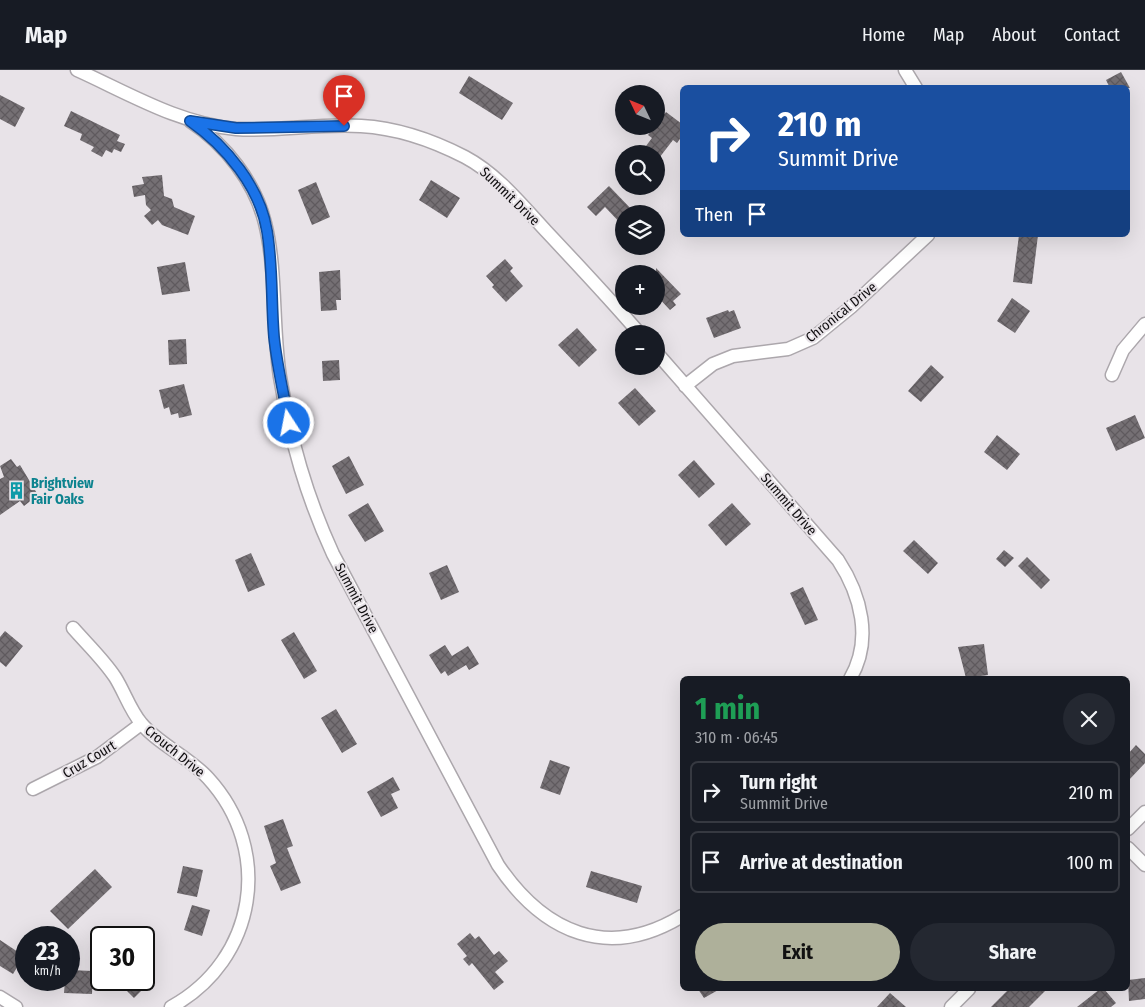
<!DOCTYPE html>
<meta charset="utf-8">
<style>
body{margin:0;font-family:"Fira Sans Condensed",sans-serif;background:#242831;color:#f1f3f6;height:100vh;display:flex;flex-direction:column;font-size:19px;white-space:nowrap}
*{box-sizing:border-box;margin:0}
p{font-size:16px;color:#9ea1a6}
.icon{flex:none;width:28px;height:28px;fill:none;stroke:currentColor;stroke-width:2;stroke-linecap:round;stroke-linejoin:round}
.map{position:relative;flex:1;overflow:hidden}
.drawer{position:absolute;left:680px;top:606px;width:450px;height:315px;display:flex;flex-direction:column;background:#171b24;border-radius:8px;box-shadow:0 5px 20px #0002}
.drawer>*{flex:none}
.hud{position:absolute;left:680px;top:15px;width:450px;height:152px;border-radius:8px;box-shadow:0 5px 20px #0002;background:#1a4fa0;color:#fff;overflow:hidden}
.needle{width:32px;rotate:313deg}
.controls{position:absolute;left:615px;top:15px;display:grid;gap:10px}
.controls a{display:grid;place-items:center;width:50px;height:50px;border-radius:50%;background:#171b24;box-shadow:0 5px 20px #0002;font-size:25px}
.speed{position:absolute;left:15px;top:856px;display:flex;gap:10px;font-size:25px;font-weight:700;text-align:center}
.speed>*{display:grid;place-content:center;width:65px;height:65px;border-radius:50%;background:#171b24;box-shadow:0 5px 20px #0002;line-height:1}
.speed small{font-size:12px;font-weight:400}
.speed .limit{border:2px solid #111;border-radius:8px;background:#fff;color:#111}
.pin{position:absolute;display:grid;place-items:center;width:42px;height:42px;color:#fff;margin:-51px -21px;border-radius:50% 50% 50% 0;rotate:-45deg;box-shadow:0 0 5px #0007}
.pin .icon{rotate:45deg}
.me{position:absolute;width:55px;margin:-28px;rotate:349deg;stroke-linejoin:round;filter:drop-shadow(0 0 4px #0008)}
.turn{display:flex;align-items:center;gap:18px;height:105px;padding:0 15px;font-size:22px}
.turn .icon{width:65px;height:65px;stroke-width:2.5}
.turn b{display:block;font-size:35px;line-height:42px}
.then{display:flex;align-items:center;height:48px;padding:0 15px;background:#0003;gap:10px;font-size:19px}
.round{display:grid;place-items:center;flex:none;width:52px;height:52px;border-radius:26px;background:#242831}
.summary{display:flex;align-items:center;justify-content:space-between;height:85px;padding:0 15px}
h1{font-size:30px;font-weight:700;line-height:38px;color:#1e9e55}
.action{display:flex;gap:10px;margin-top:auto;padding:10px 15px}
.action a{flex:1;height:58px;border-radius:30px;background:#aeb09a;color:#111;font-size:20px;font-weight:700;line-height:58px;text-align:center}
.action a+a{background:#242831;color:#f1f3f6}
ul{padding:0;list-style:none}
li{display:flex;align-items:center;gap:15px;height:62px;margin:0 10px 8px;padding:0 5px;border:2px solid #363941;border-radius:8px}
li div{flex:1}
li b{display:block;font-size:19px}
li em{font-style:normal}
header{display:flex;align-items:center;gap:30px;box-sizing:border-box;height:70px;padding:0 25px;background:#171b24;border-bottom:1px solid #363941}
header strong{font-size:24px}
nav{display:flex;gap:28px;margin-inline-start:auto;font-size:18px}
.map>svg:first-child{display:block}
.building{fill:url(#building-cross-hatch)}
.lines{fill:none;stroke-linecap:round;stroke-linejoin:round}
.street-casing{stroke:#aca7ac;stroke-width:15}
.street{stroke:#fff;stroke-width:12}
.route-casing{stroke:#114b97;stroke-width:12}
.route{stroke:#1a73e8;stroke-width:9}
.labels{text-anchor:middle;stroke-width:4;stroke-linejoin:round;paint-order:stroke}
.street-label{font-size:14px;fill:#100e10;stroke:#e8e3e8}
.culture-label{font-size:14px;font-weight:bold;fill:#0d838f;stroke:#e8e3e8;text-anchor:start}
</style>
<header>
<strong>Map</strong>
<nav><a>Home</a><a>Map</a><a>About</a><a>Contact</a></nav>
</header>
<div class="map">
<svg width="1145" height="937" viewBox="0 0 1145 937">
<defs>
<pattern id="building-cross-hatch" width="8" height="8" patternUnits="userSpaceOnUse" patternTransform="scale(1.25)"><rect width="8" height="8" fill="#757074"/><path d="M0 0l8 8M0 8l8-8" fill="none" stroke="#5f5a5e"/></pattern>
</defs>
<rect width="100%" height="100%" fill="#e8e3e8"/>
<path class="building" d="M 1121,2 L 1130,18 L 1110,18 L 1106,10 Z
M 469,6 L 513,33 L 502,50 L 459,23 Z
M 0,25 L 25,38 L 15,57 L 0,49 Z
M 71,41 L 120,65 L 117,71 L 125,74 L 121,82 L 114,79 L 112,83 L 106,80 L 102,87 L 91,81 L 94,77 L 80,70 L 82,64 L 64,56 Z
M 666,42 L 682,54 L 682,66 L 677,73 L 673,70 L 656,92 L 656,84 L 640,84 L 652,68 L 648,65 Z
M 162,105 L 164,126 L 172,129 L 174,137 L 195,146 L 188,165 L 162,155 L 158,150 L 152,155 L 144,146 L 151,140 L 146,135 L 145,125 L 134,127 L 132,116 L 144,114 L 142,107 Z
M 431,110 L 460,128 L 447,148 L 419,130 Z
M 316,112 L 330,147 L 312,155 L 298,120 Z
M 609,116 L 636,144 L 624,144 L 624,157 L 605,137 L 596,146 L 587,137 Z
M 1019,165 L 1038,165 L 1032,214 L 1013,212 Z
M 505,189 L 513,198 L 510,201 L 523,216 L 506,232 L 492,217 L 494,215 L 486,206 Z
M 185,192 L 190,221 L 162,225 L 157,197 Z
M 656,198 L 681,224 L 673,231 L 676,235 L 670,240 L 656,225 Z
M 340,200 L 341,230 L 336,230 L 337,240 L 321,241 L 319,202 Z
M 1012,228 L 1030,241 L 1015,263 L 997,251 Z
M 728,240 L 729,242 L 734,240 L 741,258 L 714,268 L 706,248 Z
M 577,258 L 597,280 L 579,297 L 558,275 Z
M 186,269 L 187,294 L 169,295 L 168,270 Z
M 339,290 L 340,310 L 323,311 L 322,291 Z
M 931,295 L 944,307 L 921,332 L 908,321 Z
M 184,314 L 192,345 L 179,348 L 178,343 L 171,345 L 169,337 L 164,339 L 159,320 Z
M 635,318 L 656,341 L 639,356 L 618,333 Z
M 1135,345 L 1145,368 L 1116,381 L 1106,358 Z
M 997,365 L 1020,384 L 1007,400 L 984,382 Z
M 349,386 L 364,415 L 346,424 L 332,396 Z
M 11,389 L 17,397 L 20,395 L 38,425 L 24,436 L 20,431 L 0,445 L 0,409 L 4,407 L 0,396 Z
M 694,390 L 715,414 L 699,428 L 678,405 Z
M 368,433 L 384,461 L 365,472 L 348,445 Z
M 732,433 L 751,454 L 726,476 L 708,455 Z
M 914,470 L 938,493 L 928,504 L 903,481 Z
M 1004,480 L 1014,488 L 1005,497 L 996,489 Z
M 251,483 L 265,515 L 248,522 L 235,490 Z
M 1027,487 L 1050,510 L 1041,519 L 1018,496 Z
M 447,495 L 459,522 L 441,530 L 429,503 Z
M 803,517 L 818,550 L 805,555 L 790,523 Z
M 5,561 L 23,576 L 6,597 L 0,592 L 0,567 Z
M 294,562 L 317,601 L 304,609 L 281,570 Z
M 984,574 L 988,605 L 966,608 L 958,577 Z
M 445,575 L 452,586 L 468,576 L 479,594 L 469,600 L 466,595 L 448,606 L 445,601 L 441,604 L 429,585 Z
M 336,639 L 357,674 L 342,683 L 321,648 Z
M 1136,675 L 1145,684 L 1145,693 L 1128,711 L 1128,684 Z
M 550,690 L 570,697 L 560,725 L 540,718 Z
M 393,707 L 400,720 L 391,724 L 398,738 L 381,747 L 367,722 Z
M 283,749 L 293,776 L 287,778 L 301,813 L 281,821 L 270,796 L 276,793 L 264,756 Z
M 183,796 L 203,800 L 197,827 L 177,823 Z
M 95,799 L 112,817 L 68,859 L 50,841 Z
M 591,801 L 642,816 L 637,833 L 586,817 Z
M 192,835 L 210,840 L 202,866 L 184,860 Z
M 470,863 L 475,869 L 479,866 L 494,885 L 499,881 L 508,891 L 495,902 L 504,912 L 494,920 L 472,893 L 469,896 L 463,889 L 467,886 L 457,874 Z
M 0,870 L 24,886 L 13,904 L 0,896 Z
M 144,898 L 154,908 L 134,928 L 121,915 L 127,910 L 144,910 Z
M 69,900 L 93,901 L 92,924 L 64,923 L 65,910 L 69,910 Z
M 1145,908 L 1145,929 L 1129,931 L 1128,910 Z
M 698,919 L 720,919 L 704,928 Z
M 1009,919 L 1047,919 L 1029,937 L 991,937 Z
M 1100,919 L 1104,919 L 1116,933 L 1111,937 L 1077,937 Z
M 890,923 L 906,937 L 877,937 Z"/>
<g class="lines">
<defs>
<path id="street" d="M 77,0 C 128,23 179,54 236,59 C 277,62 319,53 361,56 C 397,58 432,70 465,87 C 497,104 521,134 546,161 C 578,195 610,229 640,264
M 905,0 L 916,18
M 190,51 C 225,74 255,112 265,153 C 277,201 272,257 280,307 C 291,372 306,425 333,484 L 498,795 C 544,863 608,891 682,846
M 656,282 L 838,490 C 861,525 873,570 850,609
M 1112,305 L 1123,280 L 1145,254
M 685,316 L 713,294 L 733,286 L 788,279 L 813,268 L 851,237 L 928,165
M 73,558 C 87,574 103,589 115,607 C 124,621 130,640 141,653 C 157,673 190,688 208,708 C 274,780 257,890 171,937
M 33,719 L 97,687 L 141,654
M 1128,759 L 1145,742
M 1128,778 L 1145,795
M 0,927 L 16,937
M 951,937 L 969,919"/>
</defs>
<use href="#street" class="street-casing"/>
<use href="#street" class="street"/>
</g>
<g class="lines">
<defs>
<path id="route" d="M 289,353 C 284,325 277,296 274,267 C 271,232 273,196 267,161 C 260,117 226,76 190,51 L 236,58 L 344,56"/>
</defs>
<use href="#route" class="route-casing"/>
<use href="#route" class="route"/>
</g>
<defs>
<symbol id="building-bare" viewBox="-9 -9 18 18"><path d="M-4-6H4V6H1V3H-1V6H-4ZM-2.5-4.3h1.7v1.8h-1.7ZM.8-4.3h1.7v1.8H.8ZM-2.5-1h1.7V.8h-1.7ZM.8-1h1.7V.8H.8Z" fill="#0f9aa8" stroke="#e8e3e8" stroke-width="2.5" paint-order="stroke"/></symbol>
</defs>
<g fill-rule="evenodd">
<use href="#building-bare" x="4" y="408" width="25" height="25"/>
</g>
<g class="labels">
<g class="street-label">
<text transform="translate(510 126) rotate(44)" y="5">Summit Drive</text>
<text transform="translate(841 242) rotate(-39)" y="5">Chronical Drive</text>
<text transform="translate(789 434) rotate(49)" y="5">Summit Drive</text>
<text transform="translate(357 528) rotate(62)" y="5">Summit Drive</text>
<text transform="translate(175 681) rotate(39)" y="5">Crouch Drive</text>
<text transform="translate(89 689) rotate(-31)" y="5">Cruz Court</text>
</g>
<g class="culture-label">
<text x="31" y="418">Brightview<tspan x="31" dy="16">Fair Oaks</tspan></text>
</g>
</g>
</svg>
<div class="controls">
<a><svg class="needle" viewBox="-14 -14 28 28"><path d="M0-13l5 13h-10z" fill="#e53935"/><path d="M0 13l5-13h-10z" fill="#9ea1a6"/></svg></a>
<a><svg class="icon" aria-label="search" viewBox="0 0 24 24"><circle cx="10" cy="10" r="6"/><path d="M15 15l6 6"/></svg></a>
<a><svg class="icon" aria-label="layers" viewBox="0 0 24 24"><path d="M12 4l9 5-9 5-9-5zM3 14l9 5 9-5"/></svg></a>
<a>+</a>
<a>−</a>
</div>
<div class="speed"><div>23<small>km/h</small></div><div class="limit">30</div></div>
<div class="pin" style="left:344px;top:56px;background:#d93025"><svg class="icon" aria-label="arrive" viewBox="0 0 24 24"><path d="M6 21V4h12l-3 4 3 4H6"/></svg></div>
<svg class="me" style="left:289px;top:353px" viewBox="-20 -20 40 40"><circle r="17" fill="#1a73e8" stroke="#fff" stroke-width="3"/><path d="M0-11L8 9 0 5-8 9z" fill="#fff"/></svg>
<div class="hud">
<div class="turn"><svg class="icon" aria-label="right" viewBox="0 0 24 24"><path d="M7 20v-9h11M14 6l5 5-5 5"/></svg><div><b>210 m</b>Summit Drive</div></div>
<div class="then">Then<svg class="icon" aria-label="arrive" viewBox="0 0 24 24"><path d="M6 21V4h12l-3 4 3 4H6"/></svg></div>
</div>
<section class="drawer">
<div class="summary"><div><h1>1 min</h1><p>310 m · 06:45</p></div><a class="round"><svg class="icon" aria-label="close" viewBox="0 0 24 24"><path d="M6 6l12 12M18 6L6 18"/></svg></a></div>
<ul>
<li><svg class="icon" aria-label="right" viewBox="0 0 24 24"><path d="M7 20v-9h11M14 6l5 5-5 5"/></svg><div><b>Turn right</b><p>Summit Drive</p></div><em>210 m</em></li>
<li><svg class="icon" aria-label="arrive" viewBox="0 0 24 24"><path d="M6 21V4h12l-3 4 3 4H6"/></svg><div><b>Arrive at destination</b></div><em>100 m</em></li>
</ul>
<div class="action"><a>Exit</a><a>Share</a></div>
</section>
</div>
